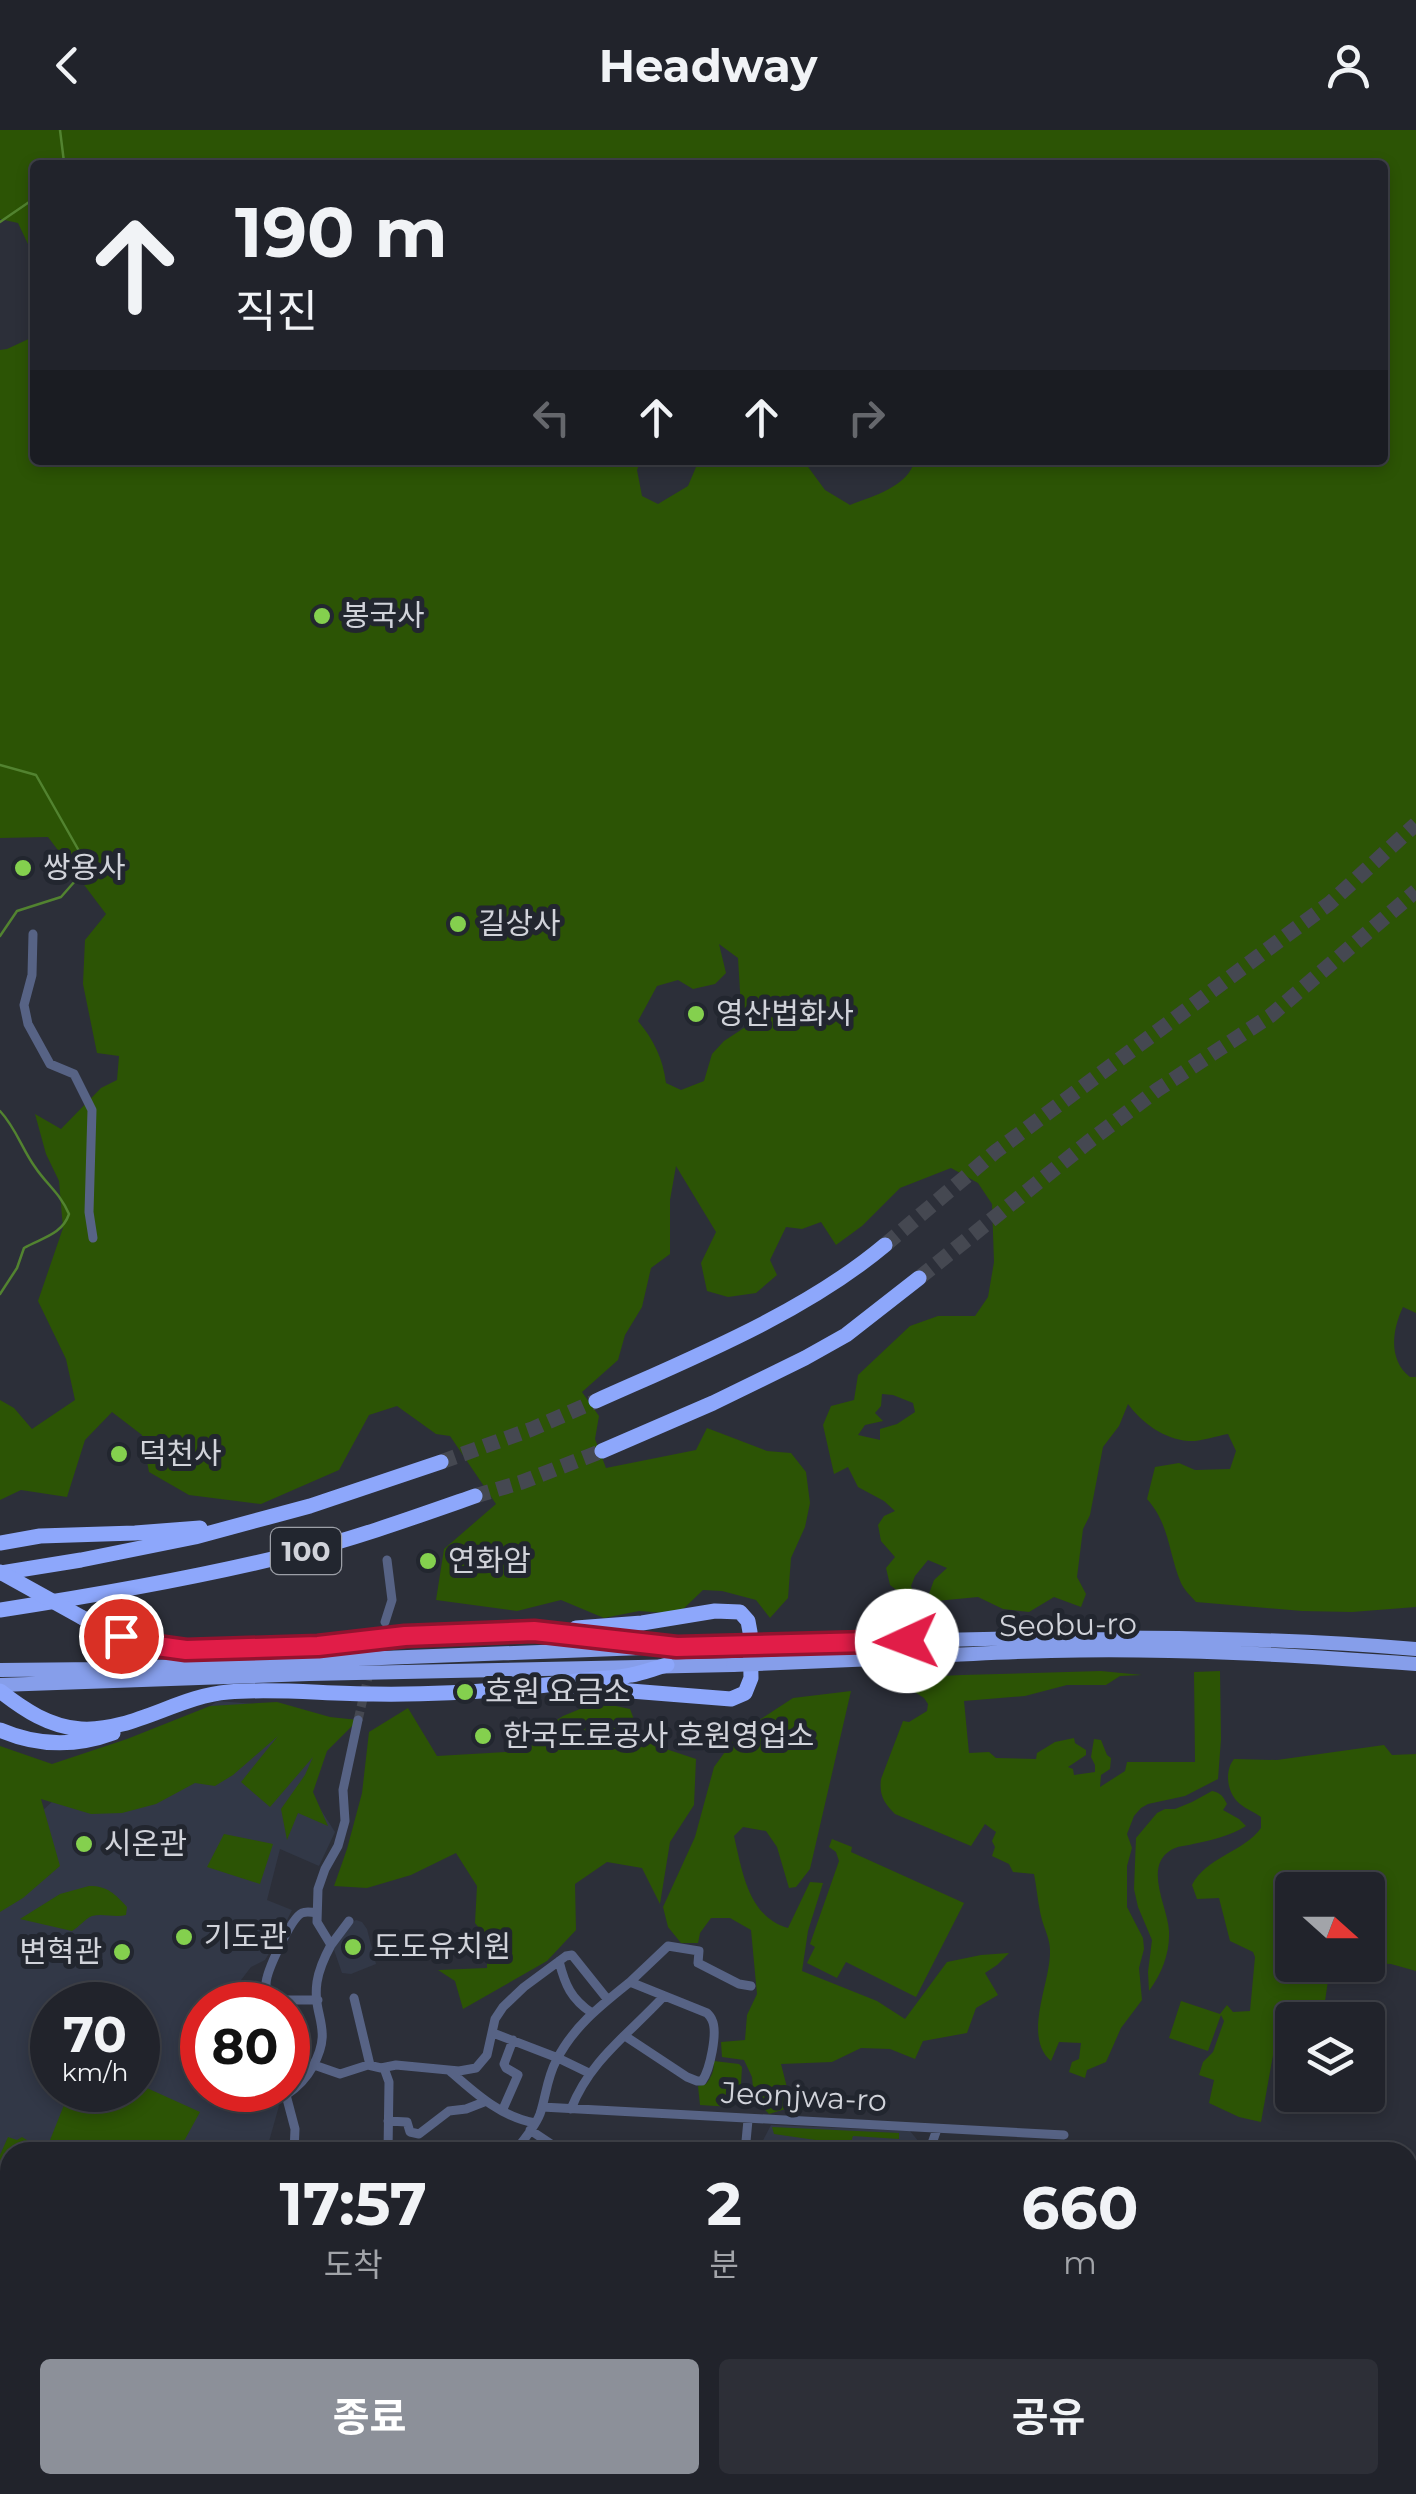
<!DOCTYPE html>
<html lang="ko">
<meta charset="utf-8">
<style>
body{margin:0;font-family:Montserrat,"Noto Sans KR",sans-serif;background:#2d2f37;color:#f1f3f6;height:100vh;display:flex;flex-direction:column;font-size:38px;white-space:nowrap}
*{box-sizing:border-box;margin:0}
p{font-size:32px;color:#a2a4a9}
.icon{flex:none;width:55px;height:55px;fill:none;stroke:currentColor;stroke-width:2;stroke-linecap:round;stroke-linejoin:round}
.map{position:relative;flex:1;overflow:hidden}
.details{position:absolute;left:0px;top:2012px;width:1418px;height:352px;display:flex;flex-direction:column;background:#21232b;border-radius:30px 30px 0 0;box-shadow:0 5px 15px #0003,0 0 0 2px #3e4047}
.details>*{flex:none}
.hud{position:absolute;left:30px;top:30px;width:1358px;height:305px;border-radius:10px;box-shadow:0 5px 15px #0003,0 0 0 2px #3e4047;background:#21232b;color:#f1f3f6;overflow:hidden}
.needle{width:65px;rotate:111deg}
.controls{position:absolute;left:1275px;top:1742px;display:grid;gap:20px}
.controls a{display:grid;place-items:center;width:110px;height:110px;border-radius:10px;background:#21232b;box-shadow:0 5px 15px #0003,0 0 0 2px #3e4047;font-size:50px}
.speed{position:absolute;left:30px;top:1852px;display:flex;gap:20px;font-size:50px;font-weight:700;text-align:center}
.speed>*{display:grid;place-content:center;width:130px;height:130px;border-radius:50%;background:#21232b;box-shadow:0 5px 15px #0003,0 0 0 2px #3e4047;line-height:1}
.speed small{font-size:25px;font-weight:400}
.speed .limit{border:15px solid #d22;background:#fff;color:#111}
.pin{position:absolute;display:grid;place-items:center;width:85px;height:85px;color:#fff;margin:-42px;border:5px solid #fff;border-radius:50%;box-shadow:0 2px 10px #0007}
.me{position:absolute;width:110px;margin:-55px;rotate:268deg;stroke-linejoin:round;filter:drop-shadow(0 0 8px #0008)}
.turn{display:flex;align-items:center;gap:35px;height:210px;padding:0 40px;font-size:45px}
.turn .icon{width:130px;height:130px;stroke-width:2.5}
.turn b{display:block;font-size:70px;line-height:85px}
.lanes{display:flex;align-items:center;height:95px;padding:0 40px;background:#0003;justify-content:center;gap:50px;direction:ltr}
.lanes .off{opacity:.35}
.eta{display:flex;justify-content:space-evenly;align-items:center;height:170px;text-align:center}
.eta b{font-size:60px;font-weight:700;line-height:70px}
.cta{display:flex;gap:20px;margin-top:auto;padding:20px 40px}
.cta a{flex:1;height:115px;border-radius:10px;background:#8c9099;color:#fff;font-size:40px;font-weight:700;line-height:115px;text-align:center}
.cta a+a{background:#2d2f37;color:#f1f3f6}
header{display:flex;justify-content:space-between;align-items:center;height:130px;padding:0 40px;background:#21232b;font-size:45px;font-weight:700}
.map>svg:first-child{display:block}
.built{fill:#323847;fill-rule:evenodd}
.green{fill:#2c5405;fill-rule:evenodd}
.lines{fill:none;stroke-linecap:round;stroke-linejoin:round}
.stream{stroke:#528330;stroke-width:2.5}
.river{stroke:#528330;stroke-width:14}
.minor-tunnel{stroke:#454851;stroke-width:9;stroke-dasharray:9 4.5;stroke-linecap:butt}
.motorway-tunnel{stroke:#454851;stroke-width:15;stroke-dasharray:15 8;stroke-linecap:butt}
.minor{stroke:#576385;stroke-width:9}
.secondary{stroke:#6d7eb5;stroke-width:11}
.trunk{stroke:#869eea;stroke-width:14}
.motorway{stroke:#8da7fb;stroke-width:15}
.rail-casing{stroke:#83868e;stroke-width:6}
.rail{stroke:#22262f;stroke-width:2.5;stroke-dasharray:8;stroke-linecap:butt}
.trunk-bridge{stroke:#869eea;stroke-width:14}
.motorway-bridge{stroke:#8da7fb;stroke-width:15}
.route-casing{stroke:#92132f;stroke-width:25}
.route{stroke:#e11d48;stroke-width:18}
.poi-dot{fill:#84d04e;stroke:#22262f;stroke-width:4}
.labels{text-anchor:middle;stroke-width:10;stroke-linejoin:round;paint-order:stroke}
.shield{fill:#22262f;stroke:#9c9fa7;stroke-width:2.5}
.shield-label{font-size:28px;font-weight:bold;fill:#d1d3da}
.poi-label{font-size:30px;fill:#d1d3da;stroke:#22262f;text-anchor:start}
.street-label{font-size:30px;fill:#d1d3da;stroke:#22262f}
</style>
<header><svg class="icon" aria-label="back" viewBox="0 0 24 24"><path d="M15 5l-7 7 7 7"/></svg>Headway<svg class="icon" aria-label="person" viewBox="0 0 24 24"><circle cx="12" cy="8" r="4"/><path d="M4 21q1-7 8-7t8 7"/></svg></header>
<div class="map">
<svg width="1416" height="2364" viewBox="0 0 1416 2364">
<rect width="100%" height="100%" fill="#2c2f39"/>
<path class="built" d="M 218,1571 L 255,1574 L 328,1611 L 310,1663 L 335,1702 L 319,1736 L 280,1719 L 267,1770 L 292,1780 L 279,1807 L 265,1830 L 251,1837 L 238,1854 L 242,1875 L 202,1875 L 202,1960 L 268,1960 L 279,1976 L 266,2022 L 10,2022 L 10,2161 L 0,2159 L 0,1774 L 51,1744 L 40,1683 L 68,1657 L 168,1602 ZM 52,1875 L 138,1875 L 138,1960 L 52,1960 Z
M 356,1790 L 362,1792 L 367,1799 L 376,1834 L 351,1844 L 342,1843 L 334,1820 L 336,1813 L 348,1795 Z
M 771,1995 L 910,2001 L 919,2012 L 914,2022 L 757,2022 Z
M 701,2355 L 758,2355 L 792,2364 L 698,2364 Z
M 1218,2355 L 1353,2355 L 1349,2364 L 1214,2364 Z"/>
<path class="green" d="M 0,0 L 1416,0 L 1416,1183 L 1403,1177 C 1392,1200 1388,1230 1410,1247 L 1416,1247 L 1416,1477 L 1352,1482 L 1302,1481 L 1196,1472 C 1191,1466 1184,1460 1181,1453 C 1168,1422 1170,1395 1147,1369 L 1155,1337 L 1179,1333 L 1195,1340 L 1230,1339 L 1236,1321 L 1228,1304 C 1216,1306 1200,1312 1188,1311 C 1164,1309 1142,1293 1128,1274 L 1119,1296 L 1103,1317 L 1090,1385 L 1083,1399 L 1077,1447 L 1086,1464 L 1081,1477 L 1054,1467 L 1029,1482 L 1003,1479 L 978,1467 L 926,1472 L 934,1450 L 947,1438 L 928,1430 L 915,1446 L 911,1456 L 920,1477 L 898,1478 L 893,1471 L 899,1462 L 890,1455 L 886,1438 L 895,1427 L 881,1411 L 878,1395 L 884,1386 L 895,1381 L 884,1371 L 858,1357 L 848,1337 L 834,1344 L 823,1295 L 831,1276 L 854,1270 L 858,1245 L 910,1196 L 938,1186 L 975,1186 L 988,1167 L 994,1132 L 992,1074 L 978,1053 L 951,1038 L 900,1058 L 862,1096 L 836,1115 L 821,1092 L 802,1099 L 786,1097 L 770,1130 L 777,1145 L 756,1163 L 728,1167 L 707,1161 L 701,1133 L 716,1102 L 676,1036 L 670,1070 L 670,1124 L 651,1138 L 642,1177 L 625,1205 L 618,1230 L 582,1262 L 599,1286 L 595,1309 L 606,1338 L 696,1320 L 707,1298 L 767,1321 L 791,1323 L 806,1342 L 810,1373 L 805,1397 L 791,1428 L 788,1468 L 770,1488 L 756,1470 L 722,1461 L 703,1460 L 678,1484 L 639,1481 L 604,1488 L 561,1470 L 517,1481 L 436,1470 L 444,1419 L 496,1374 L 450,1306 L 436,1304 L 397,1276 L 369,1285 L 339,1340 L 261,1374 L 189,1365 L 149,1342 L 142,1305 L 112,1282 L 85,1310 L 67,1367 L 21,1360 L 0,1370 L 0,1270 L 14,1278 L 32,1299 L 75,1270 L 66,1229 L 38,1171 L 63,1098 L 59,1051 L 46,1024 L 35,984 L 61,999 L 101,958 L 117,950 L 119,926 L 97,923 L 83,854 L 85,810 L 106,784 L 48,707 L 0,708 L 0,220 L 7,219 L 35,206 L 35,330 L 641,330 L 637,340 L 642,366 L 658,374 L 688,356 L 699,330 L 803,330 L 825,360 L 850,375 C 873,366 908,357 915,330 L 1382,330 L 1382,35 L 35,35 L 35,129 L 18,93 L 0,89 ZM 719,814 L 738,828 L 741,878 L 756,890 L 724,911 L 712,924 L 704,951 L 681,960 L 666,953 C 663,929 654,910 638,891 L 657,856 L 678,850 L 693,859 L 715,854 L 726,843 ZM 882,1264 L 893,1265 L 913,1273 L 915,1282 L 897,1294 L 880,1299 L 880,1310 L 858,1305 L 865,1295 L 883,1291 L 875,1283 L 881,1276 Z
M 1101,1541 L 1142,1545 L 1120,1546 L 1106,1555 L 1067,1555 L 1025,1566 L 964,1571 L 969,1623 L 989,1622 L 996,1628 L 1036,1629 L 1037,1623 L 1055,1612 L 1074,1608 L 1075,1613 L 1086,1620 L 1086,1625 L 1068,1637 L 1073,1639 L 1074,1645 L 1095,1642 L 1095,1635 L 1091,1627 L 1094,1609 L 1101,1610 L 1107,1625 L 1111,1628 L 1110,1639 L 1101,1645 L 1100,1657 L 1125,1641 L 1127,1632 L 1195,1632 L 1194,1542 L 1220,1541 L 1221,1609 L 1218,1649 L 1185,1666 L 1148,1674 L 1141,1678 L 1134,1686 L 1127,1704 L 1132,1718 L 1127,1736 L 1127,1777 L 1143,1808 L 1144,1819 L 1139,1838 L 1142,1870 L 1121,1898 L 1106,1932 L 1087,1940 L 1085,1948 L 1069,1942 L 1072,1932 L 1079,1929 L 1081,1913 L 1059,1912 L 1051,1931 C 1022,1906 1051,1853 1050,1820 C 1050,1810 1045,1800 1042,1790 C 1038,1775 1037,1759 1034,1744 L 1013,1742 L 1009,1734 L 992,1726 L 995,1717 L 992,1711 L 996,1702 L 985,1694 L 971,1716 L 895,1684 C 884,1673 879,1665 881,1649 L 903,1591 L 909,1592 L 927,1581 L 928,1574 L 924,1568 L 910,1559 L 911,1551 L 918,1547 L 962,1545 Z
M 851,1561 L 810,1739 L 796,1757 L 789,1758 L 777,1717 L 766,1701 L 743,1697 L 734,1706 C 742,1740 748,1787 788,1798 L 810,1752 L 823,1753 L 808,1801 L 802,1841 L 877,1871 L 905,1889 L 947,1832 L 981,1825 L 1009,1823 L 997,1835 L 985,1843 L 998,1865 L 976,1878 L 967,1903 L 923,1911 L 915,1929 L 890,1919 L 861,1918 L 832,1932 L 781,1934 L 792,1977 L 769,1984 L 754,1968 L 752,1947 L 744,1930 L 722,1927 L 721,1912 L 745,1910 L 747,1885 L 757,1864 L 751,1800 L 730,1788 L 711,1788 L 700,1803 L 698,1813 L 681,1813 L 668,1797 L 663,1777 L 695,1707 L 714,1637 L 738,1604 L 793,1568 Z
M 277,1572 L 330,1587 L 358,1590 L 327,1621 L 313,1662 L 328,1696 L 298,1683 L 287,1710 L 281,1679 L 305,1645 L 313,1627 L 270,1677 L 241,1652 L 278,1606 L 233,1645 L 215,1656 L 195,1653 L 156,1674 L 122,1683 L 91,1684 L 41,1669 L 60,1736 L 23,1768 L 0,1782 L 0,1616 L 52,1634 L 127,1609 L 210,1576 Z
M 597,1572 L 630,1579 L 642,1611 L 696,1629 L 694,1675 L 670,1712 L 660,1774 L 642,1738 L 607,1732 L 575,1754 L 576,1800 L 547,1831 L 463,1879 L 455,1851 L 438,1840 L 487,1838 L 487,1808 L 475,1793 L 477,1756 L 456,1723 L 411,1745 L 367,1758 L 334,1756 L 347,1719 L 362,1663 L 369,1602 L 408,1578 L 437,1626 L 506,1622 L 563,1586 Z
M 1384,1615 L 1392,1625 L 1416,1624 L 1416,1841 L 1391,1834 L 1368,1833 L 1368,1760 L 1292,1760 L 1292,1835 L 1349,1835 L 1335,1839 L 1329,1844 L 1325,1871 L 1300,1890 L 1292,1890 L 1292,1897 L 1275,1914 L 1261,1992 L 1239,1987 L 1209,1973 L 1214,1950 L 1199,1945 L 1203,1932 L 1213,1922 L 1224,1891 L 1221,1885 L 1208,1921 L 1169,1908 L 1181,1871 L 1220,1884 L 1227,1875 L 1233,1882 L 1250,1881 L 1255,1827 L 1253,1822 L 1230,1811 L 1219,1768 L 1197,1769 L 1192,1755 C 1206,1727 1244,1722 1261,1698 L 1261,1687 C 1254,1682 1246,1679 1240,1674 C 1227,1664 1224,1641 1234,1629 L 1277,1630 Z
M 1212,1661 C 1221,1663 1223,1666 1227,1674 L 1223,1680 L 1239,1689 L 1246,1696 C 1230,1706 1212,1710 1193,1714 C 1186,1716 1177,1716 1171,1720 C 1143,1737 1168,1777 1169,1801 C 1170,1823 1162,1843 1149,1861 L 1148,1842 L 1152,1810 L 1138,1777 L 1134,1759 L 1136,1708 L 1157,1683 L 1165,1679 L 1175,1679 L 1192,1672 Z
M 224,1704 L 273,1714 L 260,1754 L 207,1737 Z
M 832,1709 L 852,1717 L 851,1722 L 964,1773 L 916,1867 L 846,1832 L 837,1848 L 807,1833 L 815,1817 L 810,1814 L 839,1731 L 836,1722 L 829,1717 Z
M 89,1756 C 108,1756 115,1764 127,1777 L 126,1785 C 115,1788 103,1783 92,1786 C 85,1789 79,1797 72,1801 L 20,1789 L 60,1764 Z
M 714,1931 L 739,1934 L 742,1937 L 740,1970 L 732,1977 L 700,1975 L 698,1956 L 706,1954 C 712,1946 714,1941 714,1931 Z
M 138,1954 L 200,1982 L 178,2022 L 39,2022 L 44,2012 L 51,2016 L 50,2010 L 70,1960 L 138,1960 Z
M 772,1997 L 899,2003 L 899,2009 L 853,2006 L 850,2015 L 774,2004 Z
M 8,2007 L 17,2010 L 22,2007 L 30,2012 L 25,2022 L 10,2022 L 10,2057 L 0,2079 L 0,2025 Z"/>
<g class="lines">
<path class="stream" d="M 60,0 L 64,32 L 61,35
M 0,92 L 35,68
M 0,635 L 36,645 L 83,728 L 83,742 L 61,767 L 17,781 L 0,806
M 0,981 C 16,998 22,1019 35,1037 C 47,1055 60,1063 69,1084 C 62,1105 41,1108 24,1118 L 17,1138 L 0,1164"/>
<path class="river" d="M 813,2355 L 841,2364"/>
<path class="minor-tunnel" d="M 358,1590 L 370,1539"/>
<path class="motorway-tunnel" d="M 885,1115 L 995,1022 L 1330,773 L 1416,694
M 919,1148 L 1087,1013 L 1157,960 L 1270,886 L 1416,761
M 441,1332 L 532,1299 L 596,1271
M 475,1366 L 522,1352 L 602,1321"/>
<path class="minor" d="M 33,804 L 32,845 L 24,875 L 28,894 L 50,934 L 74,944 L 92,980 L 89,1082 L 93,1108
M 385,1492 L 392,1470 L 387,1430
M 331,1815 L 349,1791
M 559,1831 C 565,1855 571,1869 592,1883
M 630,1852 L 668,1816 L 699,1821 L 698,1833 L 739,1854 L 751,1856
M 354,1868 L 370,1935
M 273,1870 L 318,1870
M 276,1875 C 272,1868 266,1861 266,1854 C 266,1842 291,1788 302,1783 C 306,1781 312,1782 317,1783
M 493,1903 L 558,1928 L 589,1943
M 314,1935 L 340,1944 L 368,1935 L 381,1938 L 396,1935 L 459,1941 L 476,1938 L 487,1925 L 495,1889 L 503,1877 L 524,1857 L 566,1826 L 572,1825 L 608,1870
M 384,1938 L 389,1952 L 388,2022
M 450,1941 C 475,1963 501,1987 535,1993
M 542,1977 L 1064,2005
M 503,1979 L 518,1945 L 506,1938 L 504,1934 L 513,1910
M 571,1979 C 590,1930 629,1904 664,1866
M 388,1991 L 407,1992 L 410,2002 L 419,2004 L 449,1981 L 466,1979 L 484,1972
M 530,2000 L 563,2022
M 294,2022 L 295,1999 L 286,1965 C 298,1957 306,1949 313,1936 C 334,1898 312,1887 317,1852 C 319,1839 325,1826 331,1815 L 317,1792 L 318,1759 L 325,1739 L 338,1716 L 345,1691 L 343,1660 L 358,1590
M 395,2022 L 403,2022
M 514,2022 C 523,2011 535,1997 540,1984 C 546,1966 547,1948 556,1931 C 573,1897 600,1876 630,1852 L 707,1883 C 709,1885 711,1887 712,1890 C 718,1902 710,1940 702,1951 L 697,1951 L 687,1947 L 625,1906
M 648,2022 L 648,2019 L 684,2020 L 684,2022
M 745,2022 L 748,1990
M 929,2022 L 937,1999
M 0,2169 L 10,2172
M 0,2323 L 10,2326
M 1408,2339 L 1416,2342
M 130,2355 L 170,2364
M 781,2355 L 809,2364
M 839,2355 L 866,2364
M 7,2364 L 10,2351
M 337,2364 L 339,2355
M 651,2364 L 658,2355"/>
<path class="secondary" d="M 0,2237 L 10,2240
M 487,2355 L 524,2364
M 638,2364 L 645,2358"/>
<path class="trunk" d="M 875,1512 C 1056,1506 1236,1504 1416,1519
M 668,1517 L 733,1516
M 876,1529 C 934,1526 992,1522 1051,1521 C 1172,1518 1295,1525 1416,1534
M 0,1540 L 100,1539 L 642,1518
M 0,1555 L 309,1544 L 733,1535"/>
<path class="motorway" d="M 596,1271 C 692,1228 804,1183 885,1115
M 602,1321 L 713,1273 L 805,1228 L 846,1205 L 919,1148
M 0,1413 L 40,1406 L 135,1403 L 200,1398
M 0,1443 L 81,1430 L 195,1407 L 310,1376 L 441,1332
M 0,1480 C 98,1465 196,1448 293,1424 C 354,1409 415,1387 475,1366
M 83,1488 C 113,1504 145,1516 180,1519 L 319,1516 L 405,1507 L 535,1501 L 677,1517
M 576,1498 L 642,1493 L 715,1481 L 740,1482 L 748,1491 L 750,1502 L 751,1548 L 745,1563 L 731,1569 L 618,1560 L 576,1559
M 0,1561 C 24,1580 50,1597 81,1599 C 132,1602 178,1566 228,1562 C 277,1558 324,1564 373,1564 C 443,1565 515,1560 585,1550 C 600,1548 616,1548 631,1545 C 643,1543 655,1538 667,1535
M 0,1600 C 37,1616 75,1617 113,1603"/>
<defs>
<path id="rail" d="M 702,2355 L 740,2364"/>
</defs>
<use href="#rail" class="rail-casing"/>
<use href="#rail" class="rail"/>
<path class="trunk-bridge" d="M 733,1516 L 875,1512
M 733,1535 L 876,1529"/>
<path class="motorway-bridge" d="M 0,1442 L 83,1488"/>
</g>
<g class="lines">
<defs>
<path id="route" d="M 121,1506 L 157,1516 L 186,1520 L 318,1516 L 405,1506 L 534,1501 L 677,1517 L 907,1511"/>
</defs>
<use href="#route" class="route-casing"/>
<use href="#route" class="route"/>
</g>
<g class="poi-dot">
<circle cx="322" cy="486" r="10"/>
<circle cx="23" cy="738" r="10"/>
<circle cx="458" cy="794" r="10"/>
<circle cx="696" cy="884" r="10"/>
<circle cx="119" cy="1324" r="10"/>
<circle cx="428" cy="1431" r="10"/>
<circle cx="465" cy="1562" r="10"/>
<circle cx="483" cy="1606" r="10"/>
<circle cx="84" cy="1714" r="10"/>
<circle cx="184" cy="1807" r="10"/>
<circle cx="353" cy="1817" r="10"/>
<circle cx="122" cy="1822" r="10"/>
</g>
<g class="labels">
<rect class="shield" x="271" y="1398" width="70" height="46" rx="8"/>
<g class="shield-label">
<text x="306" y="1431">100</text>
</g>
<g class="poi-label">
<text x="342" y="496">봉국사</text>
<text x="43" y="748">쌍용사</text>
<text x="478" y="804">길상사</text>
<text x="716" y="894">영산법화사</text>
<text x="139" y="1334">덕천사</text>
<text x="448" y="1441">연화암</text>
<text x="485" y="1572">호원 요금소</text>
<text x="503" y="1616">한국도로공사 호원영업소</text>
<text x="104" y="1724">시온관</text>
<text x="204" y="1817">기도관</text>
<text x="373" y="1827">도도유치원</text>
<text x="102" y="1832" text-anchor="end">변혁관</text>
</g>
<g class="street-label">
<text transform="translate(1068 1495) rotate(-1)" y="10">Seobu-ro</text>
<text transform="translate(804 1967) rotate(3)" y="10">Jeonjwa-ro</text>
</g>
</g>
</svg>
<div class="controls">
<a><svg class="needle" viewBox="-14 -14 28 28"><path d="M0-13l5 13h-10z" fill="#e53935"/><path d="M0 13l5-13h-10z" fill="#a2a4a9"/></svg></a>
<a><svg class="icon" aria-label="layers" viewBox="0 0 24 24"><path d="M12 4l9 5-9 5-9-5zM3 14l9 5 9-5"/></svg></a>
</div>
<div class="speed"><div>70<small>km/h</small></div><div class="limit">80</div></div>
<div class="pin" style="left:121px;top:1506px;background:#d93025"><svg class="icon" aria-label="arrive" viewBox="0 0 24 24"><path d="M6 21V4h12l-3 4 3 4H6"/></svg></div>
<svg class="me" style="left:907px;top:1511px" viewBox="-20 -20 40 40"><circle r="19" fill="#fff"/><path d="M0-13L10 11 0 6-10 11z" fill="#e11d48"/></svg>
<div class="hud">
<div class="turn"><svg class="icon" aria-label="ahead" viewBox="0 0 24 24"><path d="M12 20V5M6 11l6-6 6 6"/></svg><div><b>190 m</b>직진</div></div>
<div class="lanes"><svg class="icon off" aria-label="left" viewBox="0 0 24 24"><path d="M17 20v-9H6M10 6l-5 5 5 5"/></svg><svg class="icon" aria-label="ahead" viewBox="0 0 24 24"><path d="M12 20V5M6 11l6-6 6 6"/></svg><svg class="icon" aria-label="ahead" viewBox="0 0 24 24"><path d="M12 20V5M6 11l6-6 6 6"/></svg><svg class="icon off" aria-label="right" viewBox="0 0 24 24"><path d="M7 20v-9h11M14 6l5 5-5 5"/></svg></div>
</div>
<section class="details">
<div class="eta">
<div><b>17:57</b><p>도착</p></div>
<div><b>2</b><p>분</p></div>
<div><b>660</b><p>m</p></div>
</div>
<div class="cta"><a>종료</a><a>공유</a></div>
</section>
</div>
